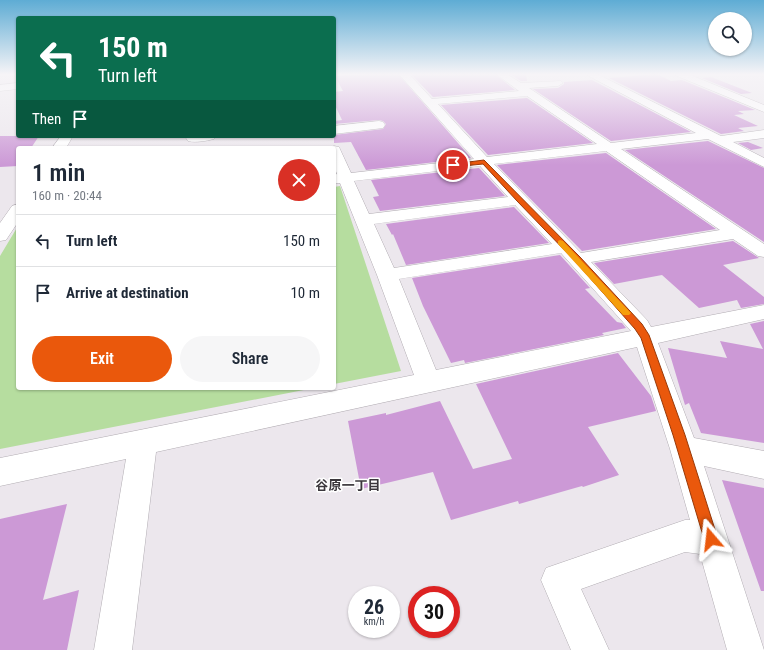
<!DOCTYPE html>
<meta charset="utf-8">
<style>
body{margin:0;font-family:"Roboto Condensed","Noto Sans JP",sans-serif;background:#f6f6f7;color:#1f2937;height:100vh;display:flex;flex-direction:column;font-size:15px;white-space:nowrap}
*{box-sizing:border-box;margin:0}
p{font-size:13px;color:#747a83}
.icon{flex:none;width:22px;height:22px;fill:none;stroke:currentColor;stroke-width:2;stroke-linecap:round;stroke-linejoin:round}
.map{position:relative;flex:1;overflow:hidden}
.sheet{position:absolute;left:16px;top:146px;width:320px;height:244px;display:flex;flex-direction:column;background:#fff;border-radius:4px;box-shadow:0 1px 3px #0004}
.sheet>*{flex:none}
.banner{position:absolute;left:16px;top:16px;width:320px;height:122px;border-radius:4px;box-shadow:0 1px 3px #0004;background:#0b6e4f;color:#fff;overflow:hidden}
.buttons{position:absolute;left:708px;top:12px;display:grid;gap:8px}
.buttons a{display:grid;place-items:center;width:44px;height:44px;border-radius:50%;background:#fff;box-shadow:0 1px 3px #0004;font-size:20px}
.speed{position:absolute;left:348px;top:586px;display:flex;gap:8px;font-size:20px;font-weight:700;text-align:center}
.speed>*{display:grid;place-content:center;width:52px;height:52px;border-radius:50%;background:#fff;box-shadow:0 1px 3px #0004;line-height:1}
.speed small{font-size:10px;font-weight:400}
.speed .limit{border:6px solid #d22;background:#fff;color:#111}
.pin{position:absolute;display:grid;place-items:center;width:34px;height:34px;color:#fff;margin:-17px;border:2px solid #fff;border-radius:50%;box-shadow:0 1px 4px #0007}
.me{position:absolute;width:44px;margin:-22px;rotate:343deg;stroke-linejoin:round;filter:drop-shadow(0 0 3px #0008)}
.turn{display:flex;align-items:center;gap:14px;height:84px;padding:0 16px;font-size:18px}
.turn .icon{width:52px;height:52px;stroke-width:2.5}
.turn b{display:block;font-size:28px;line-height:34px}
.then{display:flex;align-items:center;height:38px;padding:0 16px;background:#0003;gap:8px;font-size:15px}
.round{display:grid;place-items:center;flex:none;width:42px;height:42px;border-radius:21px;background:#f6f6f7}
.headline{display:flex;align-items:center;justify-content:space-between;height:68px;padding:0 16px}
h1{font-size:24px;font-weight:600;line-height:30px}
.primary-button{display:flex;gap:8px;margin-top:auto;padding:8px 16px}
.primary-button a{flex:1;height:46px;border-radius:24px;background:#ea580c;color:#fff;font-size:16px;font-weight:600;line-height:46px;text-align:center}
.primary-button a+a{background:#f6f6f7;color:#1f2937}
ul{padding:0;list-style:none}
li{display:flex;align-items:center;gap:12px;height:52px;padding:0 16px;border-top:1px solid #e0e1e3}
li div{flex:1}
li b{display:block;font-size:15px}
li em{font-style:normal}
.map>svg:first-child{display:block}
.green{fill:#b6dd9f}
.building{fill:#cc99d6}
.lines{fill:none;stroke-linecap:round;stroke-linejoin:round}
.minor-casing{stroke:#b2adb3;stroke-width:1}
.minor{fill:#fff;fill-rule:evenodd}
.route{fill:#ea580c;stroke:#983908}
.slow{fill:#f59e0b}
.labels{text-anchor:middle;stroke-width:3;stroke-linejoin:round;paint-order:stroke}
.near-neighbourhood-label{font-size:13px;font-weight:bold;fill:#3b373c;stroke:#fff}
</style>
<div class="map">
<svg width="764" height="650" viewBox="0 0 764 650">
<rect width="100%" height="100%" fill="#ece7ed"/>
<path class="green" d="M 340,186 L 401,371 L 334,384 L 334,187 Z
M 18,226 L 18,388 L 314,388 L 0,449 L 0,256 Z"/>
<path class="building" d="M 370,74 L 398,74 L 471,158 L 366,170 L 351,142 L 334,143 L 334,135 L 383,129 L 386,124 L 383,121 L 379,120 L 334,124 L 334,121 L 342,120 L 334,103 L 334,92 L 343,91 L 335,76 Z
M 411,74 L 495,74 L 515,90 L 433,97 Z
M 510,74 L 526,74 L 527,81 L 521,81 Z
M 657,74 L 671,81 L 682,80 L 755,110 L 738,111 L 744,114 L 734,115 L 758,126 L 738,128 L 744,131 L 721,134 L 609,78 Z
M 711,77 L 752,93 L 741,94 L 702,78 Z
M 592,80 L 691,132 L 611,141 L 533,89 L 558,88 L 564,84 L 564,82 Z
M 527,98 L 593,143 L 488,155 L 441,105 Z
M 0,136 L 39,136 L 31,148 L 18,148 L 18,166 L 0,167 Z
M 708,141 L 764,168 L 764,242 L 625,150 Z
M 748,142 L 763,148 L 751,150 L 738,143 Z
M 606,153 L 716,229 L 582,251 L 497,165 Z
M 479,168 L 505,196 L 380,211 L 373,197 L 379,196 L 371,180 Z
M 514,207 L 549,243 L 406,265 L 393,234 L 392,235 L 386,224 Z
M 733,241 L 759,258 L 723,265 L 764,297 L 764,304 L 741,308 L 737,300 L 699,308 L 662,275 L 614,284 L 594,263 Z
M 560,255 L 590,288 L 585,289 L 617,322 L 622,323 L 626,328 L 602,333 L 604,335 L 465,363 L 464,360 L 451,363 L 423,306 L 412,278 Z
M 764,321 L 764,443 L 701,433 L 689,403 L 685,405 L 668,348 L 727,358 L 720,341 L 763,349 L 750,324 Z
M 618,353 L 651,396 L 656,411 L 588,427 L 619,475 L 583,487 L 582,486 L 519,504 L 518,501 L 451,520 L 433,472 L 361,489 L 348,421 L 386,413 L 386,415 L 440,401 L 473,469 L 512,459 L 476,384 Z
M 722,480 L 764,488 L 764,591 L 761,591 Z
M 67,504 L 43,600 L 79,590 L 67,650 L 0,650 L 0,519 Z"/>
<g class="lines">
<defs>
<path id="minor" d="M 399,74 L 409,74 L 432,99 L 519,91 L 496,74 L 507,74 L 521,83 L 561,81 L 563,83 L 558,86 L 529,88 L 611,143 L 696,133 L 585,74 L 597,74 L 721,136 L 764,130 L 764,138 L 733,142 L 764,158 L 764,167 L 708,139 L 621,149 L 764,244 L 764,257 L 758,256 L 733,239 L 591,262 L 647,320 L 651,327 L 764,305 L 764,319 L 658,343 L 694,438 L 764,451 L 764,479 L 704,466 L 764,650 L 727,650 L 700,554 L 685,552 L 581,589 L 609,650 L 571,650 L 541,580 L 546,568 L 685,520 L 690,520 L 670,449 L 637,347 L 156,452 L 132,650 L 94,650 L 126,459 L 0,486 L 0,458 L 414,375 L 377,275 L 340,183 L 334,183 L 334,175 L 337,174 L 334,166 L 334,148 L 329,148 L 334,146 L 339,147 L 351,173 L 474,159 ZM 527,96 L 597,144 L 487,157 L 438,104 ZM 606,151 L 720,230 L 581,253 L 494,164 ZM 480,166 L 508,197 L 369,214 L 354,181 ZM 515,205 L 552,244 L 394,268 L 374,224 ZM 561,253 L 631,331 L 436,370 L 399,279 Z
M 675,74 L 688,74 L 764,105 L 764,112 L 677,76 Z
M 18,83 L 18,89 L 0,91 L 0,85 Z
M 379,121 L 383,122 L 385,125 L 383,128 L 334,134 L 334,126 Z
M 61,136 L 73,136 L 66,148 L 52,148 Z
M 187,136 L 216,136 L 214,139 C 206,141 196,143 188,141 L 186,138 Z
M 18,204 L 18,222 L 6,240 L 0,241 L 0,223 L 12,206 Z"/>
</defs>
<use href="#minor" class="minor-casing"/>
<use href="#minor" class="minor"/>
</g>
<linearGradient id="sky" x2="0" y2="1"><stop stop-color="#5eacd4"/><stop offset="0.45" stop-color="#f6f4f7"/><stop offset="1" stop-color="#f6f4f7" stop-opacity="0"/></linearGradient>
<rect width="764" height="165" fill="url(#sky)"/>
<path class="route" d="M 484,160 L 580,257 L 642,324 L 649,335 L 685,435 L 718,539 L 716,544 L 711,546 L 706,544 L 704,539 L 673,435 L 641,338 L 635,329 L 574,260 L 517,201 L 483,164 L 453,167 L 451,165 L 453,164 Z"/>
<path class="slow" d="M 560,240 L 563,241 L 629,311 L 631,313 L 629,315 L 623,315 L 558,244 L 558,241 Z"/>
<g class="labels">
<g class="near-neighbourhood-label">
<text x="348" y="490">谷原一丁目</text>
</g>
</g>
</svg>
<div class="buttons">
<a><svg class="icon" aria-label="search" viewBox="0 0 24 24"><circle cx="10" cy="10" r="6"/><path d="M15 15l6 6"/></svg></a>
</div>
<div class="speed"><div>26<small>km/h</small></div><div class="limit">30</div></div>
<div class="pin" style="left:453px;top:165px;background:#d93025"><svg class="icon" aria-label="arrive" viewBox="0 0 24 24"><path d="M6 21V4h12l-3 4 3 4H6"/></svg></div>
<svg class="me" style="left:711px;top:539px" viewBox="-20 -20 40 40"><path d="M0-17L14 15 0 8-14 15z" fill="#ea580c" stroke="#fff" stroke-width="4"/></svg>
<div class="banner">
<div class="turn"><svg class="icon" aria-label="left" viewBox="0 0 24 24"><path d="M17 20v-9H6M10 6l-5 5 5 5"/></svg><div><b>150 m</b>Turn left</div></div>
<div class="then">Then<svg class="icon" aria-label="arrive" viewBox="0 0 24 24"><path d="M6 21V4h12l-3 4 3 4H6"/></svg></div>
</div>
<section class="sheet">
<div class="headline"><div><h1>1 min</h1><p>160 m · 20:44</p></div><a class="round" style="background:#d93025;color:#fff"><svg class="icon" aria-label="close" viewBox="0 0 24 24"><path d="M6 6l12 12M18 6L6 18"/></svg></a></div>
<ul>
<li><svg class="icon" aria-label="left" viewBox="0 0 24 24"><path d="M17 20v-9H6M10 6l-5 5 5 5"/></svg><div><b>Turn left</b></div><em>150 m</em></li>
<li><svg class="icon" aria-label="arrive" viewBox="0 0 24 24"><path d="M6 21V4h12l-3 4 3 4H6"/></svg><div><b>Arrive at destination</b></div><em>10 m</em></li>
</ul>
<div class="primary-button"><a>Exit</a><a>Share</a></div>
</section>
</div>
